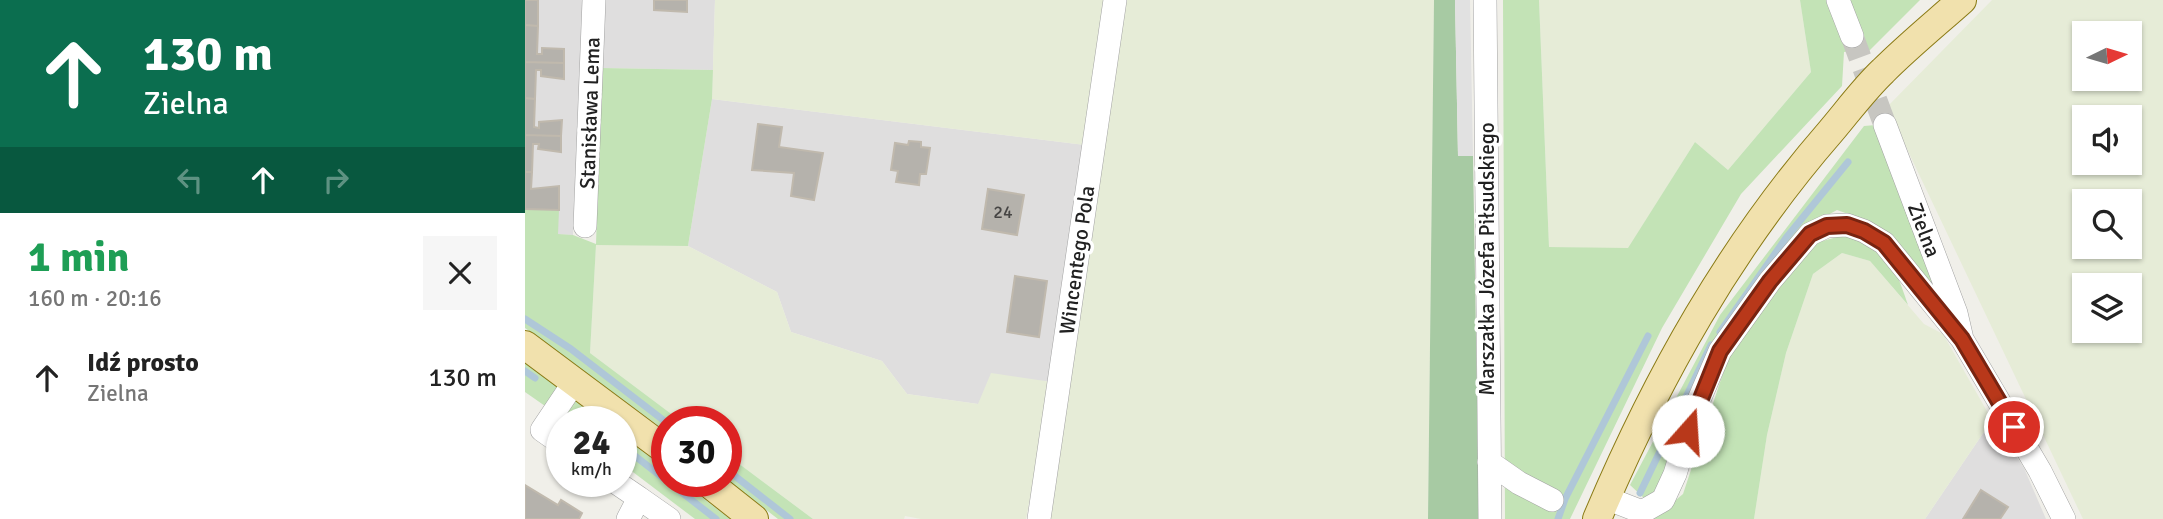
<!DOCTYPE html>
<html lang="pl">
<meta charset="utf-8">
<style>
body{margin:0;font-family:Signika,sans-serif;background:#f6f6f6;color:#222;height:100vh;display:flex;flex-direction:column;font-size:26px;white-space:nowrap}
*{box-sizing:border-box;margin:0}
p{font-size:23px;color:#767676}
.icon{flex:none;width:38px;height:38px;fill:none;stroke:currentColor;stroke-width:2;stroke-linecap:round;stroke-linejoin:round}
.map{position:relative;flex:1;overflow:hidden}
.side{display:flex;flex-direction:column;background:#fff;width:525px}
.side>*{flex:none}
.hud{background:#0b6e4f;color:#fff;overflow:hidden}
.needle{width:46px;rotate:85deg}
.buttons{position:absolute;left:1547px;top:21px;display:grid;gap:14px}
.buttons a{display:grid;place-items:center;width:70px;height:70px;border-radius:0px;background:#fff;box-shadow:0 2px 5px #0004;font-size:35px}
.speed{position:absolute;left:21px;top:406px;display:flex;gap:14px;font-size:35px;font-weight:700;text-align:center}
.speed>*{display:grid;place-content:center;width:91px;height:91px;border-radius:50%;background:#fff;box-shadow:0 2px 5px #0004;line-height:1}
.speed small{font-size:18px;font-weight:400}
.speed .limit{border:10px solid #d22;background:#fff;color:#111}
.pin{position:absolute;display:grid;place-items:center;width:60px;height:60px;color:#fff;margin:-30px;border:4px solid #fff;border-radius:50%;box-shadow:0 2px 7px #0007}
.me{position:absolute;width:77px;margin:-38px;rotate:19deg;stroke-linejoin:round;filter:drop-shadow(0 0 5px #0008)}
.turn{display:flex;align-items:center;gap:24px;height:147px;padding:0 28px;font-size:32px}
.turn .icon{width:91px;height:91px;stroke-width:2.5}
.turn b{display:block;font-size:49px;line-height:60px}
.lanes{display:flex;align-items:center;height:66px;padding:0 28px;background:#0003;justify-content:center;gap:35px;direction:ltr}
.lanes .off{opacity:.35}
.round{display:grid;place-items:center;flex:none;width:74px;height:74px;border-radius:0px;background:#f6f6f6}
.headline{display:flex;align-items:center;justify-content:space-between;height:119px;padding:0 28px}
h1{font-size:42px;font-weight:700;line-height:52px;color:#1e9e55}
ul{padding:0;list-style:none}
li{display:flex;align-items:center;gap:21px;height:91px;padding:0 28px}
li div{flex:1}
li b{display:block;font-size:26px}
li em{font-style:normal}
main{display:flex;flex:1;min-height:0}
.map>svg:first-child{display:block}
.residential{fill:#dfdede}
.farmland{fill:#e6ecd7;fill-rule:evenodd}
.grass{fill:#c3e3b6}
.forest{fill:#a7caa3}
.parking{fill:#e1e1e1}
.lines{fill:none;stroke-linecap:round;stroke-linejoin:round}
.stream{stroke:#afc7d8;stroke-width:7}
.building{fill:#b5b2ac;stroke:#c0b9ad;stroke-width:2}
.minor-tunnel{stroke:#c7c6c1;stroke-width:23;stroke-dasharray:23 11;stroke-linecap:butt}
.minor-casing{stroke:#a2a2a2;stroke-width:24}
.major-casing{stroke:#8a7a14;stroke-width:30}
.minor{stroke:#fff;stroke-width:23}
.major{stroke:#f1e1ad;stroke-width:28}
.route-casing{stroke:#782411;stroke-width:18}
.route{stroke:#b8381a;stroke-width:12}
.labels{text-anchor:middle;stroke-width:7;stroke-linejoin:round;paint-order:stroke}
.number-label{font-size:18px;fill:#464544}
.street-label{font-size:21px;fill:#212121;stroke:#fff}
</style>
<main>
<section class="side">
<div class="hud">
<div class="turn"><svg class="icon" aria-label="ahead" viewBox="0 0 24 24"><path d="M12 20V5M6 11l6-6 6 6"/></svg><div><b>130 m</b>Zielna</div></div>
<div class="lanes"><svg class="icon off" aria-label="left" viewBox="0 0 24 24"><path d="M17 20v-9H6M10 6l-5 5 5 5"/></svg><svg class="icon" aria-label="ahead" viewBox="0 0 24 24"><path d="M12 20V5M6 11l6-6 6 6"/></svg><svg class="icon off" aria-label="right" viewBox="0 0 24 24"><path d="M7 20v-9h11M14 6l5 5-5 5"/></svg></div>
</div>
<div class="headline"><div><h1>1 min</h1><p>160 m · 20:16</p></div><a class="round"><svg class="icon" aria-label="close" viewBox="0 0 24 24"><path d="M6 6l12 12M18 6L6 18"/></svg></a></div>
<ul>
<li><svg class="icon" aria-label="ahead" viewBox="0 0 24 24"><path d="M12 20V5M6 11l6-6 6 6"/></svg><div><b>Idź prosto</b><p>Zielna</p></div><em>130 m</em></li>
</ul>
</section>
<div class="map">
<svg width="1638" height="519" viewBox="0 0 1638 519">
<rect width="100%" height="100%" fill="#f0efe9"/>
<path class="residential" d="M 0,0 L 58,0 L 48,235 L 0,233 Z
M 79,0 L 190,0 L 188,70 L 77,68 Z
M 187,99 L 560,145 L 527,382 L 453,404 L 382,394 L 357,361 L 266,332 L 252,292 L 163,246 Z
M 1467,420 L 1499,468 L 1521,519 L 1400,519 Z"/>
<path class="farmland" d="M 190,0 L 580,0 L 560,145 L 187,99 Z
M 596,0 L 909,0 L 903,519 L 523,519 Z
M 1014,0 L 1275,0 L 1286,72 L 1203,170 L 1170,142 L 1103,249 L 1024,247 Z
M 1467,0 L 1638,0 L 1638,519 L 1558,519 L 1362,107 ZM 1559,33 L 1605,33 L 1605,79 L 1559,79 ZM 1559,117 L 1605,117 L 1605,163 L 1559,163 ZM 1559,201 L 1605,201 L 1605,247 L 1559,247 ZM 1559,285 L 1605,285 L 1605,331 L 1559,331 Z
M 71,244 L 163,246 L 252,292 L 266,332 L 357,361 L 382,394 L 453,404 L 466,373 L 527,382 L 501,519 L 396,519 L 380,516 L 379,519 L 288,519 L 201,454 L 201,422 L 157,422 L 65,353 Z
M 1317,253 L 1345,261 L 1399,324 L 1418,334 L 1467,420 L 1400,519 L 1229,519 L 1242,435 L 1261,353 L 1288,274 Z"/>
<path class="grass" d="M 978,0 L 1014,0 L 1024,247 L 1103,248 L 1170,142 L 1203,170 L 1286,72 L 1275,0 L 1309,0 L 1328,51 L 1319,52 L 1317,86 L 1216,194 L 1137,328 L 1045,519 L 980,519 Z
M 1323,0 L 1395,0 L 1343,52 Z
M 77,68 L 188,70 L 187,99 L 163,246 L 71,245 L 65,353 L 157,422 L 142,422 L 142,432 L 0,328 L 0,209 L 34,210 L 33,234 L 48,235 L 71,244 Z
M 1351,125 L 1412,296 L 1343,221 L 1312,210 L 1281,227 L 1204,322 L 1135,488 L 1120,499 L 1105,485 L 1195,315 L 1339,126 Z
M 1319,235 C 1362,249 1369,263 1383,305 L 1345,261 L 1317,253 L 1288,274 L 1261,353 L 1242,435 L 1229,519 L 1128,519 L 1158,494 L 1207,346 L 1244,295 L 1294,242 Z
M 0,361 L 79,422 L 43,422 L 0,392 Z
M 96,435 L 142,470 L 142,481 L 156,481 L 205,519 L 170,519 L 96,463 Z
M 201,454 L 288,519 L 253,519 L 201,479 Z"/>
<path class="forest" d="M 909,0 L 930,0 L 933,156 L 948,156 L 954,519 L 903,519 Z"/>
<path class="parking" d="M 930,0 L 945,0 L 948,156 L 933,156 Z"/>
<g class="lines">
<path class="stream" d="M 0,319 L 46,349 L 142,423
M 1195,332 L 1261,238 L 1323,162
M 0,371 L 10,378
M 61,417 L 67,422
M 96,445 L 142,481
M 201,469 L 265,519
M 142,481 L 191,519
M 1115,493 L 1186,345
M 1033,519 L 1040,499 L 1123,336"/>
</g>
<path class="building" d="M 0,0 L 13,0 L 13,26 L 0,25 Z
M 129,0 L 162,0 L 162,12 L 129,10 Z
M 0,25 L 13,26 L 12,54 L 17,54 L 17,48 L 39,49 L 39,63 L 0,62 Z
M 0,62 L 39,63 L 39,79 L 16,76 L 16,70 L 11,70 L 10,99 L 0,98 Z
M 0,98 L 10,99 L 9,127 L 14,128 L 14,122 L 37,120 L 36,136 L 0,135 Z
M 233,124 L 257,127 L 254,147 L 298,153 L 289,200 L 266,196 L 269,173 L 227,170 Z
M 0,135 L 36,136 L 36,152 L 13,149 L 14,144 L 8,144 L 7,172 L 0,172 Z
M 384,141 L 396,142 L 396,147 L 405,148 L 401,174 L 395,174 L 394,185 L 371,182 L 373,171 L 366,170 L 370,143 L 383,145 Z
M 0,172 L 7,172 L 6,189 L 34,186 L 34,210 L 0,209 Z
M 463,189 L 499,195 L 492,235 L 457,229 Z
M 490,276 L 522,281 L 514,337 L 482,332 Z
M 0,485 L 33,505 L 36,500 L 57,513 L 54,519 L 0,519 Z
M 1456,490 L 1483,507 L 1475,519 L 1438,519 Z"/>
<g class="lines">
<path class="minor-tunnel" d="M 1327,36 L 1360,125"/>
<defs>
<path id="minor" d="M 960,0 L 965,519
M 1313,0 L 1327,36
M 1360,125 L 1431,313 L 1437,339 L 1515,471 L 1539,519
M 60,226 L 69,0
M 37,444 L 17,430 L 50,381
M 964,462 L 994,483 L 1027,500
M 89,481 L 114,498 L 103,519
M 114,498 L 144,519
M 1081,498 L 1117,512 L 1138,500 L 1150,474 L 1170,409 L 1195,351 L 1245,281 L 1285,234 L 1302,226 L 1322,225 L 1339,231 L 1359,243 L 1437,339
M 514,519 L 590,0"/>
<path id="major" d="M 0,345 L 142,451
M 181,481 L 229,519
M 1072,519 C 1132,377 1205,247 1306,131 C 1323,111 1339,89 1358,71 C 1383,46 1410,24 1437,0"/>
</defs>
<use href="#minor" class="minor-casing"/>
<use href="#major" class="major-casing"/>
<use href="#minor" class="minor"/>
<use href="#major" class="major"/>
</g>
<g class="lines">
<defs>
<path id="route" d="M 1163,431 L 1195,351 L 1245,281 L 1285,234 L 1302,226 L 1322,225 L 1339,231 L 1359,243 L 1437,339 L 1489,427"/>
</defs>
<use href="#route" class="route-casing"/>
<use href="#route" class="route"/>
</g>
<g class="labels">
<g class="number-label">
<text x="478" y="218">24</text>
</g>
<g class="street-label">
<text transform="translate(65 113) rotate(-88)" y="7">Stanisława Lema</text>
<text transform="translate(1399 230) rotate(69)" y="7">Zielna</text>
<text transform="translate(962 259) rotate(-90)" y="7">Marszałka Józefa Piłsudskiego</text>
<text transform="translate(552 260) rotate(-82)" y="7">Wincentego Pola</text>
</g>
</g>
</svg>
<div class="buttons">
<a><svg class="needle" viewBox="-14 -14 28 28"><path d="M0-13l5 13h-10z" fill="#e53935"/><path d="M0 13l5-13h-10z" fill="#767676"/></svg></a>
<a><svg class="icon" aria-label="sound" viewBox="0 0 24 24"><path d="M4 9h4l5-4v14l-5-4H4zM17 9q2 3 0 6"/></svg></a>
<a><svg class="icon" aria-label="search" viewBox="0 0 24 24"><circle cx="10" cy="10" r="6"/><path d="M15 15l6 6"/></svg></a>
<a><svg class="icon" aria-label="layers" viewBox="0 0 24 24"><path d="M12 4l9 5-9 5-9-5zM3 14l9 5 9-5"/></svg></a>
</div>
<div class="speed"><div>24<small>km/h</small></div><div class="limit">30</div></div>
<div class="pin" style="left:1489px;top:427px;background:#d93025"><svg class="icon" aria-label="arrive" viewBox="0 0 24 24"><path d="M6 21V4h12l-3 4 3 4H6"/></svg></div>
<svg class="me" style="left:1163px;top:431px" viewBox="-20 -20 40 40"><circle r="19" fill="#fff"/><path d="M0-13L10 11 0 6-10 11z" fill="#b8381a"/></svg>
</div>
</main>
